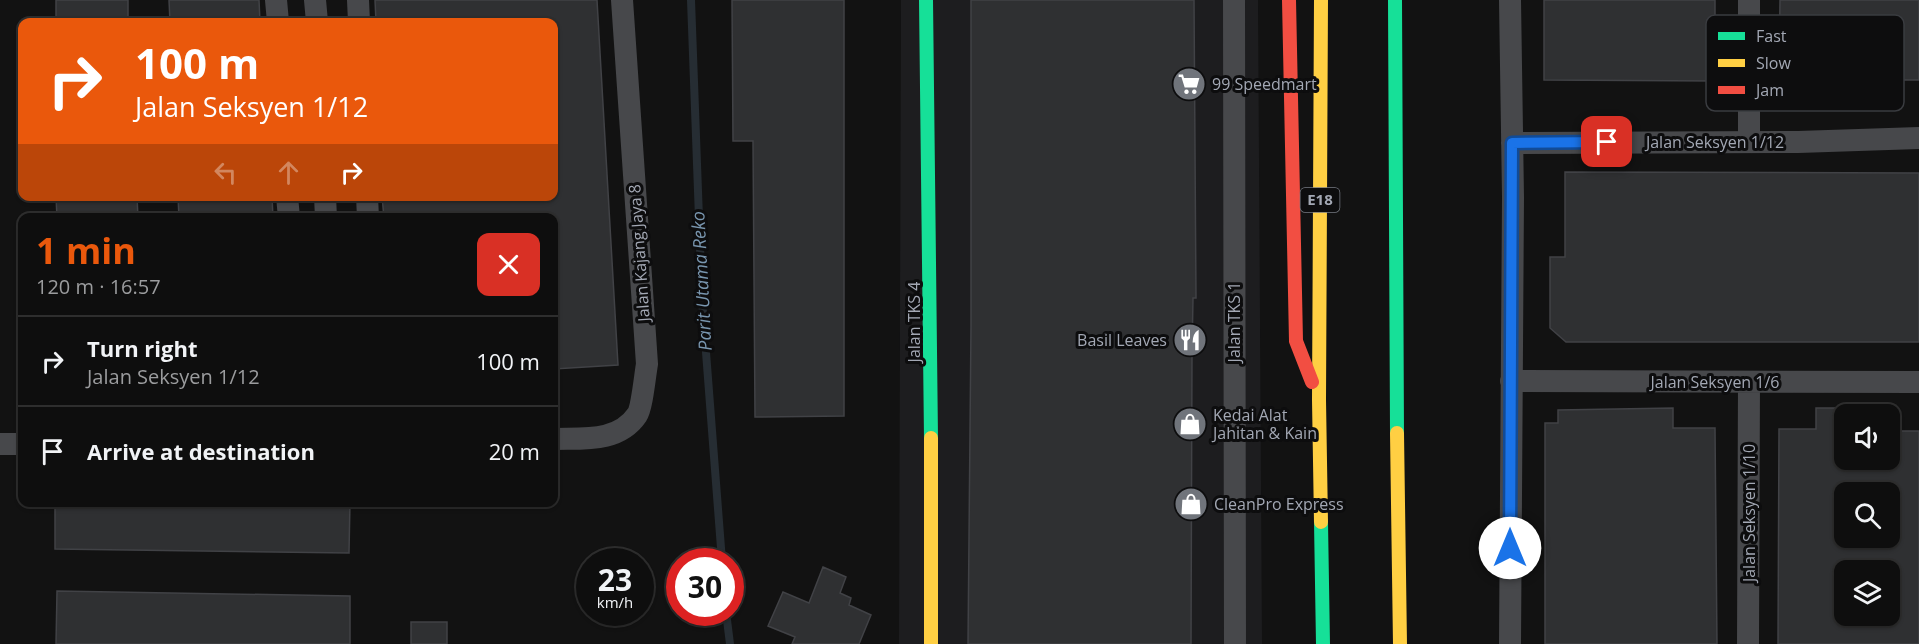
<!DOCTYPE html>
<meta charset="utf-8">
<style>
body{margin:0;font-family:"Open Sans",sans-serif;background:#1c1c1c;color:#f1f3f6;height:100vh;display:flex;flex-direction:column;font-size:22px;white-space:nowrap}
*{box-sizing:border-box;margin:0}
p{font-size:20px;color:#9b9c9e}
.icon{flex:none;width:33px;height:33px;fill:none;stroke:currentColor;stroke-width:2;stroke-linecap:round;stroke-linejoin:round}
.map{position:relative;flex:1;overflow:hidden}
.side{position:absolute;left:18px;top:213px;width:540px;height:294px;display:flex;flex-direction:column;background:#0e0e0e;border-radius:12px;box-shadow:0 2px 4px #0004,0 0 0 2px #2e2e2e}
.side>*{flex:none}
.top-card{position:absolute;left:18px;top:18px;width:540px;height:183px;border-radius:12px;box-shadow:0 2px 4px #0004,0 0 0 2px #2e2e2e;background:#ea580c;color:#fff;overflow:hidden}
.controls{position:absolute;left:1834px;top:404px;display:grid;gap:12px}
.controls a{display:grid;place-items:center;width:66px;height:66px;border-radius:12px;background:#0e0e0e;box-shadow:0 2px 4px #0004,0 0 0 2px #2e2e2e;font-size:30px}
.speed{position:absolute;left:576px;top:548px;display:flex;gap:12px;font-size:30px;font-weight:700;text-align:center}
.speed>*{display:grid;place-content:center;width:78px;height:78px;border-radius:50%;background:#0e0e0e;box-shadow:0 2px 4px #0004,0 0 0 2px #2e2e2e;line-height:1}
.speed small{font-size:15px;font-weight:400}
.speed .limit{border:9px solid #d22;background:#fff;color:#111}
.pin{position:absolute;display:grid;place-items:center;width:51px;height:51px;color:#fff;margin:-26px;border-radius:12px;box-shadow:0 3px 9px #0006}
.me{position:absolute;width:66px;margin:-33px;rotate:0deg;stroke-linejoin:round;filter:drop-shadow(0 0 4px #0008)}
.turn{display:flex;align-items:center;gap:21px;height:126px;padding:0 18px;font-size:27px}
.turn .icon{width:78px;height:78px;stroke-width:2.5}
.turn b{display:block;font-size:42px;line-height:51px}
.lanes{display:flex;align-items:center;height:57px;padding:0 18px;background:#0003;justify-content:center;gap:30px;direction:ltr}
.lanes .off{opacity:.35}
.round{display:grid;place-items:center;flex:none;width:63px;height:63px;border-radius:12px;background:#1c1c1c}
.headline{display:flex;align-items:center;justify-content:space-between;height:102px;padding:0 18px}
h1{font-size:36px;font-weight:700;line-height:45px;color:#ea580c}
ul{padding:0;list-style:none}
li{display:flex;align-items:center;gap:18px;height:90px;padding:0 18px;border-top:2px solid #2e2e2e}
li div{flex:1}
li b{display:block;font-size:22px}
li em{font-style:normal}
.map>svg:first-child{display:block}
.built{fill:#1d1d1f}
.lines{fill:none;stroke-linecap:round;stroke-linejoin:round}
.stream{stroke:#262d33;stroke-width:8}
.building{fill:#2f3032;stroke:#414246;stroke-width:1.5;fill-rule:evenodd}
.street{stroke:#47484b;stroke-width:22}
.fast{stroke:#16e098;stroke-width:14}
.slow{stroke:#ffcf43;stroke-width:14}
.jam{stroke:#f24e42;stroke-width:14}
.route-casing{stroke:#114b97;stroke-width:15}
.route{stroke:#1a73e8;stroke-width:10}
.labels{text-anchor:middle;stroke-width:6;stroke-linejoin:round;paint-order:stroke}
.shield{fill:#0d0d0e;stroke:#767a82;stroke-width:1.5}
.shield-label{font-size:15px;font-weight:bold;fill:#a3a8b4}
.poi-label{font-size:16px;fill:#a3a8b4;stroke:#0d0d0e;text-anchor:start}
.street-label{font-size:16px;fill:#a3a8b4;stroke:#0d0d0e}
.water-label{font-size:18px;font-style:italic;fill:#7996af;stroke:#0d0d0e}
.key{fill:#0d0d0e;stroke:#3a3c40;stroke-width:1.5}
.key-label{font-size:16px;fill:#a3a8b4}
</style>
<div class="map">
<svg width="1919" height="644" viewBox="0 0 1919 644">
<rect width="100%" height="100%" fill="#121212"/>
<path class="built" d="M 901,0 L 1258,0 L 1262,644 L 899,644 Z"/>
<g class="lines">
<path class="stream" d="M 691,0 L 702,300 L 722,561
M 726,612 L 730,644"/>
</g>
<path class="building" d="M 56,0 L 128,0 L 128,22 L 56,22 Z
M 169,0 L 259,0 L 260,22 L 170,22 Z
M 375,0 L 597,0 L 618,365 L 554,369 L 554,218 L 384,218 L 382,196 L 554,196 L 554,22 L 376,22 Z
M 732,0 L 844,0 L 844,416 L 755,417 L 753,141 L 733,141 Z
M 971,0 L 1194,0 L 1196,298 L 1193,298 L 1192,353 L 1191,644 L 968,644 L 971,326 Z
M 1544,0 L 1715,0 L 1715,81 L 1544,80 Z
M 1780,0 L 1919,0 L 1919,80 L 1779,80 Z
M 1565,172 L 1919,173 L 1919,342 L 1566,342 L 1550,328 L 1550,257 L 1565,257 Z
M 56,196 L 137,196 L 138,218 L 57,218 Z
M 178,196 L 272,196 L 273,218 L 179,218 Z
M 1673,408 L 1673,428 L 1715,428 L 1717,644 L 1545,644 L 1545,423 L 1558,423 L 1558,410 Z
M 1816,408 L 1845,408 L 1845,459 L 1890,459 L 1890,431 L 1919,431 L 1919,644 L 1778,644 L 1779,429 L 1816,429 ZM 1845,492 L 1890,492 L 1890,537 L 1845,537 ZM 1845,570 L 1890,570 L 1890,615 L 1845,615 Z
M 55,502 L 350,502 L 349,553 L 55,549 Z
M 823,567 L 846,577 L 840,593 L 851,598 L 849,605 L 871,615 L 859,644 L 792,644 L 795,637 L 768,626 L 783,592 L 809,603 Z
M 57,591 L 350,596 L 350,644 L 56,644 Z
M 411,622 L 447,622 L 447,644 L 411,644 Z"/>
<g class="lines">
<path class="street" d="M 276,0 L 278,22
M 315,0 L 317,22
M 358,0 L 359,22
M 1234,0 L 1235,644
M 1749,0 L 1749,142
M 1512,143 L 1798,142 L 1919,138
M 287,196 L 289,218
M 325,196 L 326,218
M 367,196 L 368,218
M 1511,381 L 1919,382
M 554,439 C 582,438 618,443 637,415 C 642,408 645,375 647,364 L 622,0
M 0,444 L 22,444
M 1510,644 L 1513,197 L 1510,0
M 1748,644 L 1749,382"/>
<path class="fast" d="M 926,0 L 931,438
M 1395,0 L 1397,433
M 1321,522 L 1323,644"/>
<path class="slow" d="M 1397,433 L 1400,644
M 931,438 L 931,644
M 1321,522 L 1319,400 L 1321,0"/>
<path class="jam" d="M 1289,0 L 1296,341 L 1312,382"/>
</g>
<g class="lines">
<defs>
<path id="route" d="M 1510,548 L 1512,143 L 1607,142"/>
</defs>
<use href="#route" class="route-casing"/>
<use href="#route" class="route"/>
</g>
<defs>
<symbol id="supermarket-disc" viewBox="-11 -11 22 22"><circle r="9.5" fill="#70747b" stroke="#0d0d0e"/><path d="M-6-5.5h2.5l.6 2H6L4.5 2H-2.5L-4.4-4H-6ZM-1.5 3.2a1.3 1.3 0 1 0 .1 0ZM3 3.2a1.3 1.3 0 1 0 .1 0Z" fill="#fff"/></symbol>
<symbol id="restaurant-disc" viewBox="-11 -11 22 22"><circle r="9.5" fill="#70747b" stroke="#0d0d0e"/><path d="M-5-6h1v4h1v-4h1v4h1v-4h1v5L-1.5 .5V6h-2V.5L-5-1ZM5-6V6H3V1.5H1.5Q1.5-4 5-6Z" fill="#fff"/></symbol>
<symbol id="shop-disc" viewBox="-11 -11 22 22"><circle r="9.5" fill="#70747b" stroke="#0d0d0e"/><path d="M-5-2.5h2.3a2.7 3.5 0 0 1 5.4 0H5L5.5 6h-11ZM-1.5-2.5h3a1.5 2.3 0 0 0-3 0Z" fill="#fff"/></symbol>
</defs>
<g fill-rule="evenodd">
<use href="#supermarket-disc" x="1170" y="65" width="38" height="38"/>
<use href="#restaurant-disc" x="1171" y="321" width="38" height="38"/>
<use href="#shop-disc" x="1171" y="405" width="38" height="38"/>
<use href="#shop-disc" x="1172" y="485" width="38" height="38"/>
</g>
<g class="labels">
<rect class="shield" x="1300.5" y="188" width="39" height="24" rx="4.5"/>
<g class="shield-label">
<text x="1320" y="205">E18</text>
</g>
<g class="poi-label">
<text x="1212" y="90">99 Speedmart</text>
<text x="1167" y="346" text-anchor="end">Basil Leaves</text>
<text x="1213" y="421">Kedai Alat<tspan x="1213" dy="18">Jahitan &amp; Kain</tspan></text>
<text x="1214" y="510">CleanPro Express</text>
</g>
<g class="street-label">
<text x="1715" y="148">Jalan Seksyen 1/12</text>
<text transform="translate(639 253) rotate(-94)" y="6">Jalan Kajang Jaya 8</text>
<text transform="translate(914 322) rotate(-90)" y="6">Jalan TKS 4</text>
<text transform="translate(1234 322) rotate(-90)" y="6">Jalan TKS 1</text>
<text x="1715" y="388">Jalan Seksyen 1/6</text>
<text transform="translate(1749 513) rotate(-90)" y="6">Jalan Seksyen 1/10</text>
</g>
<g class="water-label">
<text transform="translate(702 281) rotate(-93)" y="6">Parit Utama Reko</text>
</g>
</g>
<rect x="1706" y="15" width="198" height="96" rx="9" class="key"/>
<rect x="1718" y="32" width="27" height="8" fill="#16e098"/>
<rect x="1718" y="59" width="27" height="8" fill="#ffcf43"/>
<rect x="1718" y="86" width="27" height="8" fill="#f24e42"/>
<g class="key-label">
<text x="1756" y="42">Fast</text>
<text x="1756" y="69">Slow</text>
<text x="1756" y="96">Jam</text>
</g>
</svg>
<div class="controls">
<a><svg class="icon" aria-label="sound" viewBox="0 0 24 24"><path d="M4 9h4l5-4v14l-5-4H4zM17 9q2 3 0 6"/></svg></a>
<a><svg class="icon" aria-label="search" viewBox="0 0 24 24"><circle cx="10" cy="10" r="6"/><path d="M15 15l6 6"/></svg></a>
<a><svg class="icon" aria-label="layers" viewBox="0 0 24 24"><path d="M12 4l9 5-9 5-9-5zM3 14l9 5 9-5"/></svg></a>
</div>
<div class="speed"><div>23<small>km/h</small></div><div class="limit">30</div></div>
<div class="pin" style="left:1607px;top:142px;background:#d93025"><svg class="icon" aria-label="arrive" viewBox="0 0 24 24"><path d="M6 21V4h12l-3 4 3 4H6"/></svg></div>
<svg class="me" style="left:1510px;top:548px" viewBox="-20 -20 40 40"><circle r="19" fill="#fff"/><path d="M0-13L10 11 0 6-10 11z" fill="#1a73e8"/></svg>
<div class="top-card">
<div class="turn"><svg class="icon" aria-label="right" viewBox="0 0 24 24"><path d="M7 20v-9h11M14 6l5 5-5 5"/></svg><div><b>100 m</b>Jalan Seksyen 1/12</div></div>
<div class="lanes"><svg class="icon off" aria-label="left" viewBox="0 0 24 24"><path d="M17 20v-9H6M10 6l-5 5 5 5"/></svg><svg class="icon off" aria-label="ahead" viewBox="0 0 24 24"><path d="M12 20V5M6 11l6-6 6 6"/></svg><svg class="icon" aria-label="right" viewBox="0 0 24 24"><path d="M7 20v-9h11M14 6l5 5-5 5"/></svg></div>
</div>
<section class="side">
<div class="headline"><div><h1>1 min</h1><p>120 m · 16:57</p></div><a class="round" style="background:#d93025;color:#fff"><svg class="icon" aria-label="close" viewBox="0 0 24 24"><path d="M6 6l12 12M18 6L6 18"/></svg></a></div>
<ul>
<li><svg class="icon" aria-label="right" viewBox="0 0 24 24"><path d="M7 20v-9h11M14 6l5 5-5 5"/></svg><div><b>Turn right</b><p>Jalan Seksyen 1/12</p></div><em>100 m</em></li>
<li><svg class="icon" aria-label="arrive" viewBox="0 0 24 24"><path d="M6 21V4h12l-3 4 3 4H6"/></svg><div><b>Arrive at destination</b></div><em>20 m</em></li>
</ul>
</section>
</div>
